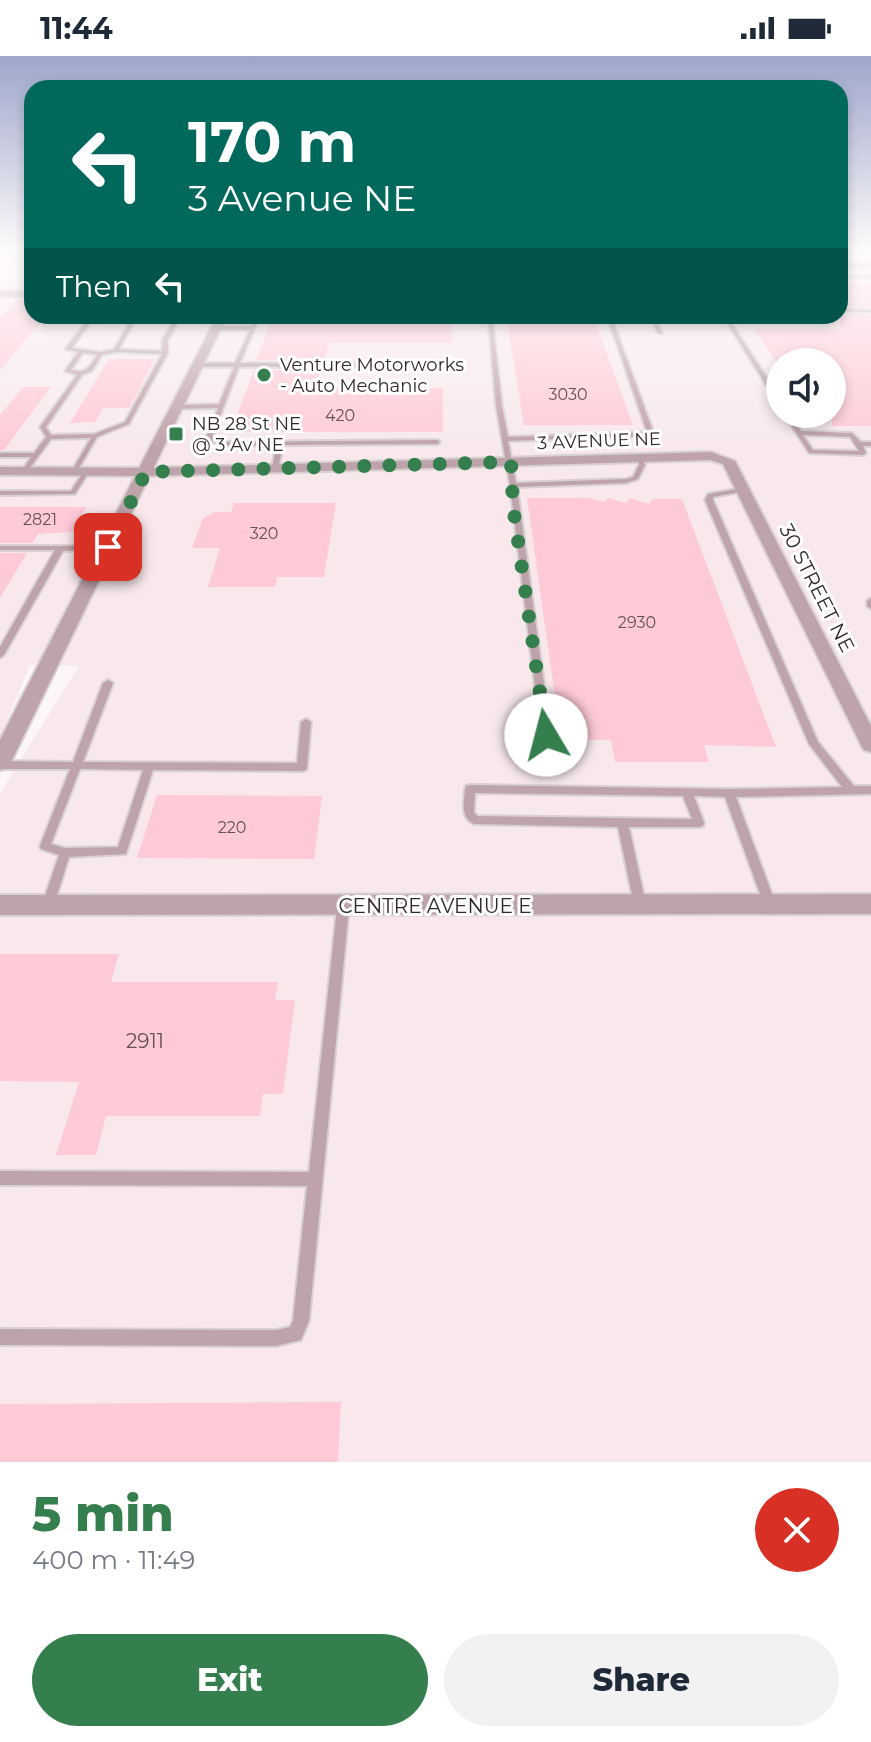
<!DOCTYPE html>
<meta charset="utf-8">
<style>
body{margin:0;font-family:Montserrat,sans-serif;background:#f2f2f3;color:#1f2937;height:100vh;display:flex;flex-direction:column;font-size:30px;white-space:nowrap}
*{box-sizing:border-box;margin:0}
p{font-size:26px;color:#747a83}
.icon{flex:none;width:44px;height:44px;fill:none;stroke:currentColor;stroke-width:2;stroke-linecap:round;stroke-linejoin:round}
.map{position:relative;height:1406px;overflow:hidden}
.side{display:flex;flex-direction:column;background:#fff;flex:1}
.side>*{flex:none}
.top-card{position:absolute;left:24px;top:24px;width:824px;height:244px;border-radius:24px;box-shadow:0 4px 12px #0003;background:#00695c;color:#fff;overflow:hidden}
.tools{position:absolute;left:766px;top:292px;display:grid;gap:16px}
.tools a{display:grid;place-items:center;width:80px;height:80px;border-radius:50%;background:#fff;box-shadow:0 4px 12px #0003;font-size:40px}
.pin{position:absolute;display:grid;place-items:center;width:68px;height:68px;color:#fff;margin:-34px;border-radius:16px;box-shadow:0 4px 12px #0006}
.me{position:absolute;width:88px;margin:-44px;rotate:352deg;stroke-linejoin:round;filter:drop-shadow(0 0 6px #0008)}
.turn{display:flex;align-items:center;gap:28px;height:168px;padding:0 32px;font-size:36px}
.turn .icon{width:104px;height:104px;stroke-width:2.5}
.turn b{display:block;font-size:56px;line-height:68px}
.then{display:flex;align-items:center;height:76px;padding:0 32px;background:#0003;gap:16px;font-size:30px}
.round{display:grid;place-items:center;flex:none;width:84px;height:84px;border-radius:42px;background:#f2f2f3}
.summary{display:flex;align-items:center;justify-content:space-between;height:136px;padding:0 32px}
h1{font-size:48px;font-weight:800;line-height:60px;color:#347f4d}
.cta{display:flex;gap:16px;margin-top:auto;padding:16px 32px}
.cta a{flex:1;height:92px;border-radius:48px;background:#347f4d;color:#fff;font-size:32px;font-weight:800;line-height:92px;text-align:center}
.cta a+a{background:#f2f2f3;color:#1f2937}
.status{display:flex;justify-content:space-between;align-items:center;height:56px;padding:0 40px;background:#fff;direction:ltr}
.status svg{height:22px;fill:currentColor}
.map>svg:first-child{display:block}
.built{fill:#f8e8ec;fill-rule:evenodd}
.building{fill:#fecad7}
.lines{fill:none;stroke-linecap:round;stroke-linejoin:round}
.service-casing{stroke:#d8d1d2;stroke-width:4}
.minor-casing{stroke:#d8d1d2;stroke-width:4}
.tertiary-casing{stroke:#d8d1d2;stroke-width:4}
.service{fill:#bfa3aa;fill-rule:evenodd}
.minor{fill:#bfa3aa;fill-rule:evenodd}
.tertiary{fill:#bfa3aa;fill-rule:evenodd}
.route{stroke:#347f4d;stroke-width:14;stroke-dasharray:0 25.2}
.poi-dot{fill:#347f4d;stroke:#fff;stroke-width:3}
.labels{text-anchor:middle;stroke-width:6;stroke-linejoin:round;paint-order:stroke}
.number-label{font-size:16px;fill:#655055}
.far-poi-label{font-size:18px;fill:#32272a;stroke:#fff;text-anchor:start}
.far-street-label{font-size:18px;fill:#32272a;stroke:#fff}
.street-label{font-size:20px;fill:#32272a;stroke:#fff}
.near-number-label{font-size:20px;fill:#655055}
</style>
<div class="status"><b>11:44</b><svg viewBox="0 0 49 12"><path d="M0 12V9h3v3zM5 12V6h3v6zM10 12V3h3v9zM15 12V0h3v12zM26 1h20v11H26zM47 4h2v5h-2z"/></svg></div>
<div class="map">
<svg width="871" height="1406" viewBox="0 0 871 1406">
<rect width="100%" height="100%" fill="#fcf6f7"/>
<path class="built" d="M 0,195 L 32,195 L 32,260 L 840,260 L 840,195 L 871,195 L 871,1406 L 0,1406 L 0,737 L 79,610 L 30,609 L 0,681 ZM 780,306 L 832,306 L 832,358 L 780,358 Z"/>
<path class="building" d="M 840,227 L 871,227 L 871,251 L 840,250 Z
M 16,244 L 32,244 L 32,260 L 47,260 L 0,314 L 0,261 Z
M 840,258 L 871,259 L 871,370 L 832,370 L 832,306 L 777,306 L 754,273 L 840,273 Z
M 273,260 L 451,260 L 452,287 L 329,287 L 324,304 L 256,304 Z
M 506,260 L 593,260 L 633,369 L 524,369 Z
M 109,303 L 155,303 L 129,352 L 103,352 L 95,366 L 70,367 Z
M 254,314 L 321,314 L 316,332 L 443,332 L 443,376 L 231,376 Z
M 23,331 L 51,331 L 4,394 L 0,394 L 0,359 Z
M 527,442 L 590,442 L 605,446 L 608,442 L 626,447 L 630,442 L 649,448 L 652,443 L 682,443 L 776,691 L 704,689 L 709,706 L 615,706 L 611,684 L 561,684 Z
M 234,447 L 336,447 L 324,521 L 277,521 L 275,531 L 208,531 L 220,492 L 192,492 L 203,462 L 215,456 L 231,456 Z
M 0,451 L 86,451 L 73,476 L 38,478 L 33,487 L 0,487 Z
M 0,497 L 27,497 L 0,542 Z
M 157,739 L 322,740 L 314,803 L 137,802 Z
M 0,898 L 119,898 L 111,926 L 278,926 L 275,944 L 295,944 L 283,1038 L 263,1038 L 260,1060 L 106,1060 L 96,1099 L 56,1099 L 79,1026 L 0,1025 Z
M 341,1346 L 338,1406 L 0,1406 L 0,1348 Z"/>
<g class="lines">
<defs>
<path id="service" d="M 840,198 L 871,198 L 871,200 L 840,200 Z
M 840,220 L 871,220 L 871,222 L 840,222 Z
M 840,253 L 871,254 L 871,256 L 840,255 Z
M 134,260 L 138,260 L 119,293 L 162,295 L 162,284 L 177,260 L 181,260 L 168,284 L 168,297 L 129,368 L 97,381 L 76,417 L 71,416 L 91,382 L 51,383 L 26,417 L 24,418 L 21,416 L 31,401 L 0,401 L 0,397 L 34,397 L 46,381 L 40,371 L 77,319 L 65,315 L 78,296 L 65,293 L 87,265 L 132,263 ZM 130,266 L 114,293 L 100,296 L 72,292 L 90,267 ZM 116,296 L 162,298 L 125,366 L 94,378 L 51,379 L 46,371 L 82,319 L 92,315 L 102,299 ZM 83,297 L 97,299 C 89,311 87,318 71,314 Z
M 256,260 L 260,260 L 240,307 L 430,307 L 433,309 L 430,311 L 239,311 L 212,381 L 224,386 L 437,384 L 440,386 L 437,388 L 283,389 L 278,413 L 275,415 L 272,413 L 276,389 L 223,390 L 207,383 L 206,382 L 218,352 L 178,353 L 175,351 L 178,349 L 219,348 L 234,311 L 198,311 L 195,309 L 198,307 L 235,307 L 250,274 L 216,274 L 213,272 L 216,270 L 251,270 Z
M 488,260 L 492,260 L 502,350 L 508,381 L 647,376 L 607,260 L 611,260 L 654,378 L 651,380 L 508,385 L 516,427 L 626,423 L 633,421 L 639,409 L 638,401 L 642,401 L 645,409 L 638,423 L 626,427 L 517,431 L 551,679 L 546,683 L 541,679 L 510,429 L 496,350 Z
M 650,260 L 654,260 L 662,277 L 658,277 Z
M 723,260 L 727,260 L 780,342 L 780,349 L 777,347 Z
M 784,358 L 790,358 L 801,375 L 852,377 L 861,386 L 871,386 L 871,390 L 863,390 L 866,397 L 863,399 L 809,397 ZM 803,379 L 850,381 L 859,395 L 813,394 Z
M 84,415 L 89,416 L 75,438 L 0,439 L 0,435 L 71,435 Z
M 743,432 L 745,433 L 745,435 L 713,441 L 713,444 L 818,686 L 854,730 L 871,730 L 871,738 L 736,741 L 776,849 L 774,853 L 770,854 L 766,853 L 764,849 L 725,741 L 694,740 L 704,767 L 703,770 L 699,771 L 629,771 L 646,849 L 644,853 L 640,854 L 636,853 L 634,849 L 618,771 L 474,768 C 460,761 464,747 465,733 L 466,730 L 470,729 L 729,733 L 842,731 L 809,688 L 705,444 L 708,438 ZM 475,737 L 683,740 L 692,763 L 477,760 L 474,756 Z
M 108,489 L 111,489 L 111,493 L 63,495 L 4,599 L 0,602 L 0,591 L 55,494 L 0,494 L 0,490 L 66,490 Z
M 871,542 L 871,553 L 867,550 L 867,545 Z
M 108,624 L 113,627 L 83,706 L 297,707 L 301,666 L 306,663 L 311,666 L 307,711 L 306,714 L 302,715 L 153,714 L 126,798 L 69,801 L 54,849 L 52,853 L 48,854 L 44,853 L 42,849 L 59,799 L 41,793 L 40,790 L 70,713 L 0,713 L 0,705 L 73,706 L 103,627 ZM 80,713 L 143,714 L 118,791 L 65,792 L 51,788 Z
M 343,846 L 347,847 L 349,851 L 309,1265 L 301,1284 L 276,1290 L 0,1289 L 0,1273 L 276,1274 L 290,1271 L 293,1264 L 307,1130 L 0,1129 L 0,1115 L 309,1116 L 337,851 L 339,847 Z"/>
<path id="minor" d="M 0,235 L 32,235 L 32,241 L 0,241 Z
M 711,396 L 735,405 L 871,670 L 871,696 L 864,694 L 861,689 L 723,408 L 710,404 L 146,420 L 0,419 L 0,411 L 146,412 Z
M 871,838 L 871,858 L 0,859 L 0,839 Z"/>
<path id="tertiary" d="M 840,207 L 871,207 L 871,213 L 840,213 Z
M 217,260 L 227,260 L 11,706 L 8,712 L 0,714 L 0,684 Z"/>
</defs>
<use href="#service" class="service-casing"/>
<use href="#minor" class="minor-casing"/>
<use href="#tertiary" class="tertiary-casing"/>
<use href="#service" class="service"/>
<use href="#minor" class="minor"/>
<use href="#tertiary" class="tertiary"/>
</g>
<linearGradient id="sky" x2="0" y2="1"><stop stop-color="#9da5cb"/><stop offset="0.5" stop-color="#fefbfb"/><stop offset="1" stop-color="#fefbfb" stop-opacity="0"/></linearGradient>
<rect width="871" height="392" fill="url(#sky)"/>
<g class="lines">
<path class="route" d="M 108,491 L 146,416 L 511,406 L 513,450 L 546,679"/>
</g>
<g class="poi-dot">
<circle cx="264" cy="319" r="8"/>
<rect x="168" y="370" width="16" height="16" rx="4"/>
</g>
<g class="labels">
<g class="number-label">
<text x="568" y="344">3030</text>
<text x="340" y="365">420</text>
<text x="40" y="469">2821</text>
<text x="264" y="483">320</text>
<text x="637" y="572">2930</text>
<text x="232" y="777">220</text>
</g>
<g class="far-poi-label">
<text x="280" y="315">Venture Motorworks<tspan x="280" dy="21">- Auto Mechanic</tspan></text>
<text x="192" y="374">NB 28 St NE<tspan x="192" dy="21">@ 3 Av NE</tspan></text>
</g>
<g class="far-street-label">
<text transform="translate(599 385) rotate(-2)" y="6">3 AVENUE NE</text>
</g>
<g class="street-label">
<text transform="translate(817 532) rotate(63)" y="7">30 STREET NE</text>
<text x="435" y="857">CENTRE AVENUE E</text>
</g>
<g class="near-number-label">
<text x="145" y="992">2911</text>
</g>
</g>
</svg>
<div class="tools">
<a><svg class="icon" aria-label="sound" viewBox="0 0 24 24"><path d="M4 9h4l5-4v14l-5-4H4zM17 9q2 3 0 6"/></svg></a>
</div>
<div class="pin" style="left:108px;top:491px;background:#d93025"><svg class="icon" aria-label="arrive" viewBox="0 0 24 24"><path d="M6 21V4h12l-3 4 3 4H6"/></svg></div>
<svg class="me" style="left:546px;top:679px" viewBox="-20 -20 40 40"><circle r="19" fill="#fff"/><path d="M0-13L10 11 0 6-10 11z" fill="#347f4d"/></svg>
<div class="top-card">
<div class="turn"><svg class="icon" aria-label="left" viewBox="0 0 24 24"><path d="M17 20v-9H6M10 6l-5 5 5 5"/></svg><div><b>170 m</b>3 Avenue NE</div></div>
<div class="then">Then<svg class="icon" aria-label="left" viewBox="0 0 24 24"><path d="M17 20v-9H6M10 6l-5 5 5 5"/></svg></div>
</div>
</div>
<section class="side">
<div class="summary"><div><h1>5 min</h1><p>400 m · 11:49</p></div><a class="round" style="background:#d93025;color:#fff"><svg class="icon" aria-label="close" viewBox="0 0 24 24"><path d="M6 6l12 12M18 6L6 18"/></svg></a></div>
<div class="cta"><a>Exit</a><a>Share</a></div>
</section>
